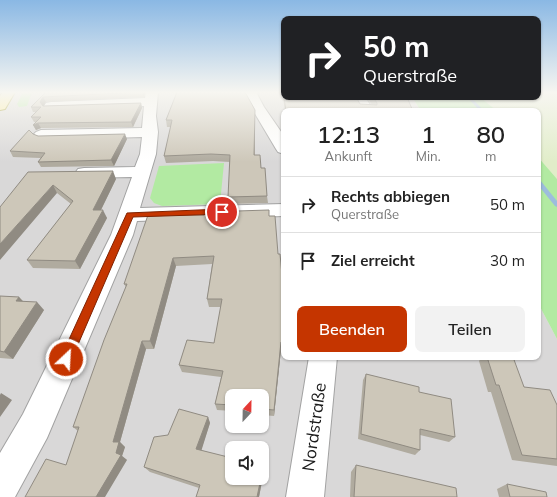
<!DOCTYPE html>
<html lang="de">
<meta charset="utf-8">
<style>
body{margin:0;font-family:Mulish,sans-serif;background:#f2f2f2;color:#222;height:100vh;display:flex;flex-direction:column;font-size:15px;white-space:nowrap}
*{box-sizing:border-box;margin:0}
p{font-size:13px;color:#767676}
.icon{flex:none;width:22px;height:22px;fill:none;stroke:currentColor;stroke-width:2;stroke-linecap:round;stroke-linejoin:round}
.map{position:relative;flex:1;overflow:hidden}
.side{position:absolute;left:281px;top:108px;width:260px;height:252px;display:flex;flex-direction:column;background:#fff;border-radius:8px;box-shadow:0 1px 3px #0004}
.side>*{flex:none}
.banner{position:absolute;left:281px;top:16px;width:260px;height:84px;border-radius:8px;box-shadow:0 1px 3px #0004;background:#202124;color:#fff;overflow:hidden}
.needle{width:26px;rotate:22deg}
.tools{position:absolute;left:225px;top:389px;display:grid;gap:8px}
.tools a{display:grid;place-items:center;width:44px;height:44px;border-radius:8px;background:#fff;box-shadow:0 1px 3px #0004;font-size:20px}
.pin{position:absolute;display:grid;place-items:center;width:34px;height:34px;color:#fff;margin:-17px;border:2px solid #fff;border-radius:50%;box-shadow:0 1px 4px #0007}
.me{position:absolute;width:44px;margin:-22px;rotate:25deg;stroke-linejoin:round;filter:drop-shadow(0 0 3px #0008)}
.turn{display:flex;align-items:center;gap:14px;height:84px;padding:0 16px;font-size:18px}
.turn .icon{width:52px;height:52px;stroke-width:2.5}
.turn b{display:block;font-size:28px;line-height:34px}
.eta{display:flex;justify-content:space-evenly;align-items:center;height:68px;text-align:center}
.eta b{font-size:24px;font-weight:600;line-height:28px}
.button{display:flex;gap:8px;margin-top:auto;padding:8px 16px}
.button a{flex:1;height:46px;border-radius:8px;background:#c53500;color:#fff;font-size:16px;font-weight:600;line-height:46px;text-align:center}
.button a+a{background:#f2f2f2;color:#222}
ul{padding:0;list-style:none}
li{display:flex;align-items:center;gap:12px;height:56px;padding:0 16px;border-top:1px solid #e0e0e0}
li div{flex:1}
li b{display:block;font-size:15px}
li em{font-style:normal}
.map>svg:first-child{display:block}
.residential{fill:#d9d8d8;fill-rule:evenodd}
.farmland{fill:#e1edc9}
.grass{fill:#b2eaa2}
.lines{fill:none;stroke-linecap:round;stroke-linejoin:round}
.stream{fill:#9dbddd;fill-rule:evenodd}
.minor-casing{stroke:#a2a2a2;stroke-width:2}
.major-casing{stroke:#918900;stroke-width:2}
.minor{fill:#fff;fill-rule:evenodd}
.major{fill:#ffed92;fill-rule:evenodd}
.wall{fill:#b0ab9f}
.shaded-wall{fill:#908b82}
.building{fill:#cdc7b9;stroke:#908b82}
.route{fill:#c53500;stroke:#802200}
.labels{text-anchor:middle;stroke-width:3.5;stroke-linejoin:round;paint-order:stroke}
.near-street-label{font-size:17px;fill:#1b1b1b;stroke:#fff}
</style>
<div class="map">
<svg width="557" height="497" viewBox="0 0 557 497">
<rect width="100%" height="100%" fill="#edecdf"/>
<path class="residential" d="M 0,92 L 284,92 L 284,97 L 412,97 L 421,111 L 284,111 L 284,357 L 538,357 L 538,303 L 557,339 L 557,497 L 0,497 ZM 232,396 L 262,396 L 262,426 L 232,426 ZM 232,448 L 262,448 L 262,478 L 232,478 Z"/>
<path class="farmland" d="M 538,92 L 557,94 L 557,179 L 538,157 L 538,111 L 497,111 L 480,97 L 538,97 Z"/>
<path class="grass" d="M 23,92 L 32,92 L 27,106 L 19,107 L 17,104 Z
M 412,97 L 480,97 L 497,111 L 421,111 Z
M 538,157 L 557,179 L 557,339 L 538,303 Z
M 224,163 L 220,204 L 162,206 L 154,203 L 150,198 L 159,166 Z"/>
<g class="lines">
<path class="stream" d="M 467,97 L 471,97 L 484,111 L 480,111 Z
M 538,179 L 540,180 L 557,201 L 557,207 L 555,206 L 538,185 Z"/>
<defs>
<path id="minor" d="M 146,92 L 158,92 L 156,116 L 158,132 L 156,154 L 140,208 L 284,204 L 284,216 L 137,221 L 133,235 L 47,438 L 15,497 L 0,497 L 0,453 L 23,414 L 111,235 L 132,177 L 84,178 L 78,177 L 75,173 L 78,169 L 84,168 L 135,167 L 140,154 L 142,137 L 41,140 L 36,138 L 33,135 L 36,132 L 41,130 L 142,128 L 144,106 L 51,110 L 46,109 L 44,106 L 46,103 L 51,102 L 145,98 Z
M 244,92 L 256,92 L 264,107 L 284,136 L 284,154 L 278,152 L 276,149 L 251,107 Z
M 353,97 L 365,97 L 374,111 L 360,111 Z
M 309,357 L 337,357 L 324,497 L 286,497 Z"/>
<path id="major" d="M 3,92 L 15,92 L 5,109 L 0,110 L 0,96 Z"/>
</defs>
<use href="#minor" class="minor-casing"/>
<use href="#major" class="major-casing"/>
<use href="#minor" class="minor"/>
<use href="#major" class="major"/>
</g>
<path class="wall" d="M 46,92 L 145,92 L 144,97 L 46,102 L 43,106 L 141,103 L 142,108 L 133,127 L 41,128 L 36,130 L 33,125 L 36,122 L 34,122 L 31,117 L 36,112 L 33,112 L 31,107 Z
M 282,92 L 360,104 L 372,105 L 367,97 L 407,97 L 412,109 L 416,111 L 285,111 Z
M 255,117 L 255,155 L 261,168 L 267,196 L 268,203 L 229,204 L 228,197 L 230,162 L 213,161 L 166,163 L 164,156 L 171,127 L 167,127 L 166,120 Z
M 33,134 L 38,136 L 127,139 L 114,166 L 41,167 L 38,162 L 41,158 L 13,157 L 10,151 Z
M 28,172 L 116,179 L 101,210 L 107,218 L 80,269 L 33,268 L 27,260 L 71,204 L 57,193 Z
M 204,215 L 283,318 L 284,318 L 284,350 L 281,350 L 274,416 L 262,415 L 262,396 L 232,396 L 232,411 L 217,410 L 215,404 L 221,377 L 182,372 L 179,365 L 214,343 L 221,307 L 209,307 L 207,299 L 212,264 L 176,266 L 154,349 L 146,349 L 120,442 L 125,447 L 122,456 L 127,460 L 66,465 L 78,431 L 73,427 L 126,287 L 124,284 Z
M 0,296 L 19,297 L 23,301 L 44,310 L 13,359 L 0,358 Z
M 482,357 L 487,357 L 524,387 L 557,405 L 557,466 L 512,460 L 491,392 L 488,392 L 479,361 Z
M 366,374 L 419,392 L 455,437 L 449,442 L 420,435 L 420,450 L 415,455 L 358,439 L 363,380 Z
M 208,417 L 210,423 L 201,450 L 264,471 L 259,497 L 196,497 L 199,488 L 150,472 L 144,467 L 168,435 Z
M 356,465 L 457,497 L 350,497 L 351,472 Z
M 507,484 L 547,497 L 499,497 L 497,489 Z"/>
<path class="shaded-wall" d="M 142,92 L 145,92 L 144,97 Z
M 43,97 L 46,102 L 43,107 L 40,102 Z
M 141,103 L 142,108 L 133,127 L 131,122 Z
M 38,123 L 41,128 L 36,130 L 33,125 Z
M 125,134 L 127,139 L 114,166 L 111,160 Z
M 113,171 L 116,179 L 97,218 L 93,210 Z
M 53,185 L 57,193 L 0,260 L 0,244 Z
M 103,210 L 107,218 L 80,269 L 75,261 Z
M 173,258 L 176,266 L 154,349 L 150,341 Z
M 19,297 L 26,305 L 16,301 Z
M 37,302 L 44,310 L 13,359 L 4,352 Z
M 142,341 L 146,349 L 120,442 L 125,447 L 122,456 L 127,460 L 105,497 L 96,497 L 113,442 Z
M 281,342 L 281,350 L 274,416 L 274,410 Z
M 1,393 L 12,400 L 0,417 L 0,395 Z
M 208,417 L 210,423 L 200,455 L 196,449 Z
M 263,466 L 264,471 L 259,497 L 257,497 L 261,478 L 262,478 L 262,473 Z"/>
<path class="building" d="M 46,92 L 141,92 L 43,97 L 40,102 L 43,106 L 141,103 L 131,122 L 38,123 L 33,125 L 41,117 L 31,117 L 41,107 L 31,107 Z
M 177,92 L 245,92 L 255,110 L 254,155 L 260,155 L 261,168 L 265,168 L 267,196 L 228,197 L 230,155 L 211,154 L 164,156 L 172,120 L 166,120 Z
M 284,97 L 356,97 L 360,104 L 377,105 L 377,103 L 373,97 L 407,97 L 412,109 L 415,109 L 416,111 L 286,111 Z
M 29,130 L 33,134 L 38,136 L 125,134 L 111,160 L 38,162 L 45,153 L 10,151 Z
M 113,171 L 93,210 L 103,210 L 75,261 L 27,260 L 73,201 L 53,185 L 0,244 L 0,207 L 28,172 Z
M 269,210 L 269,216 L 275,216 L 278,254 L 280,254 L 284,295 L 283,318 L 284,318 L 284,342 L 281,342 L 274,410 L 262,409 L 262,396 L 232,396 L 232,405 L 215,404 L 223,371 L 179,365 L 187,340 L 214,343 L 222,299 L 207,299 L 214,256 L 173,258 L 150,341 L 142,341 L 113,442 L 119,442 L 116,453 L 121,455 L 96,497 L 25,497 L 46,459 L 66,465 L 79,427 L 73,427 L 104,340 L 127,284 L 124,284 L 148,215 L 204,215 L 204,212 Z
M 0,296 L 19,297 L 16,301 L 37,302 L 4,352 L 0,351 Z
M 487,357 L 513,357 L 524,387 L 550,390 L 557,405 L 557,459 L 522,455 L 499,385 L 496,385 Z
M 366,374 L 419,387 L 419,392 L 451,399 L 455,437 L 420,429 L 420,450 L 361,434 Z
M 179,409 L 208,417 L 196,449 L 232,458 L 232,478 L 261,478 L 257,497 L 196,497 L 200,485 L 144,467 L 154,437 L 168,435 Z
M 356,465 L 456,488 L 457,497 L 354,497 Z
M 262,466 L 263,466 L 262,473 Z
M 507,484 L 546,492 L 547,497 L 510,497 Z"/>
<linearGradient id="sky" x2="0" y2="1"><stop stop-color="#8ab8e4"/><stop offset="0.57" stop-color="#f7f6f1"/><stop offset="1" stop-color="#f7f6f1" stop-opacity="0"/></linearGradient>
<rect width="557" height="162" fill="url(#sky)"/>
<path class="route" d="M 222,209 L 226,212 L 225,214 L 133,217 L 70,363 L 66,364 L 62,363 L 60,359 L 127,213 Z"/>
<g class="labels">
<g class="near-street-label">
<text transform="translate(314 427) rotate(-82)" y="6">Nordstraße</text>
</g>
</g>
</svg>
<div class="tools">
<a><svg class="needle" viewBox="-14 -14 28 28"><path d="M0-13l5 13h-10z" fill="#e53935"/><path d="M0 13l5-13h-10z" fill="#767676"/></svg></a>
<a><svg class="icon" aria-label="sound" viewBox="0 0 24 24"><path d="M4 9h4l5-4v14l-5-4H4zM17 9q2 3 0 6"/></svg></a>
</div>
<div class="pin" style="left:222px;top:212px;background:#d93025"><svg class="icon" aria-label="arrive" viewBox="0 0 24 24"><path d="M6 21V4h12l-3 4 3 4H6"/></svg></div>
<svg class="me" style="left:66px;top:359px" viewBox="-20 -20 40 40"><circle r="17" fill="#c53500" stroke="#fff" stroke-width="3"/><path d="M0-11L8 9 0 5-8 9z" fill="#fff"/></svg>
<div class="banner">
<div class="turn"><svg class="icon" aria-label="right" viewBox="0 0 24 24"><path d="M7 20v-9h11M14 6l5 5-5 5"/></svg><div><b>50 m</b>Querstraße</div></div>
</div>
<section class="side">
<div class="eta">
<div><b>12:13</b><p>Ankunft</p></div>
<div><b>1</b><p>Min.</p></div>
<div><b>80</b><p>m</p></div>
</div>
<ul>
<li><svg class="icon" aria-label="right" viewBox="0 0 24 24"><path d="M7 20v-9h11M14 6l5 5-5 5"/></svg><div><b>Rechts abbiegen</b><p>Querstraße</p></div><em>50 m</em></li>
<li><svg class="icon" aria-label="arrive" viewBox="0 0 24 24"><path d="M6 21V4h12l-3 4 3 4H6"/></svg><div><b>Ziel erreicht</b></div><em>30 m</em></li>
</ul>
<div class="button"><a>Beenden</a><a>Teilen</a></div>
</section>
</div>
